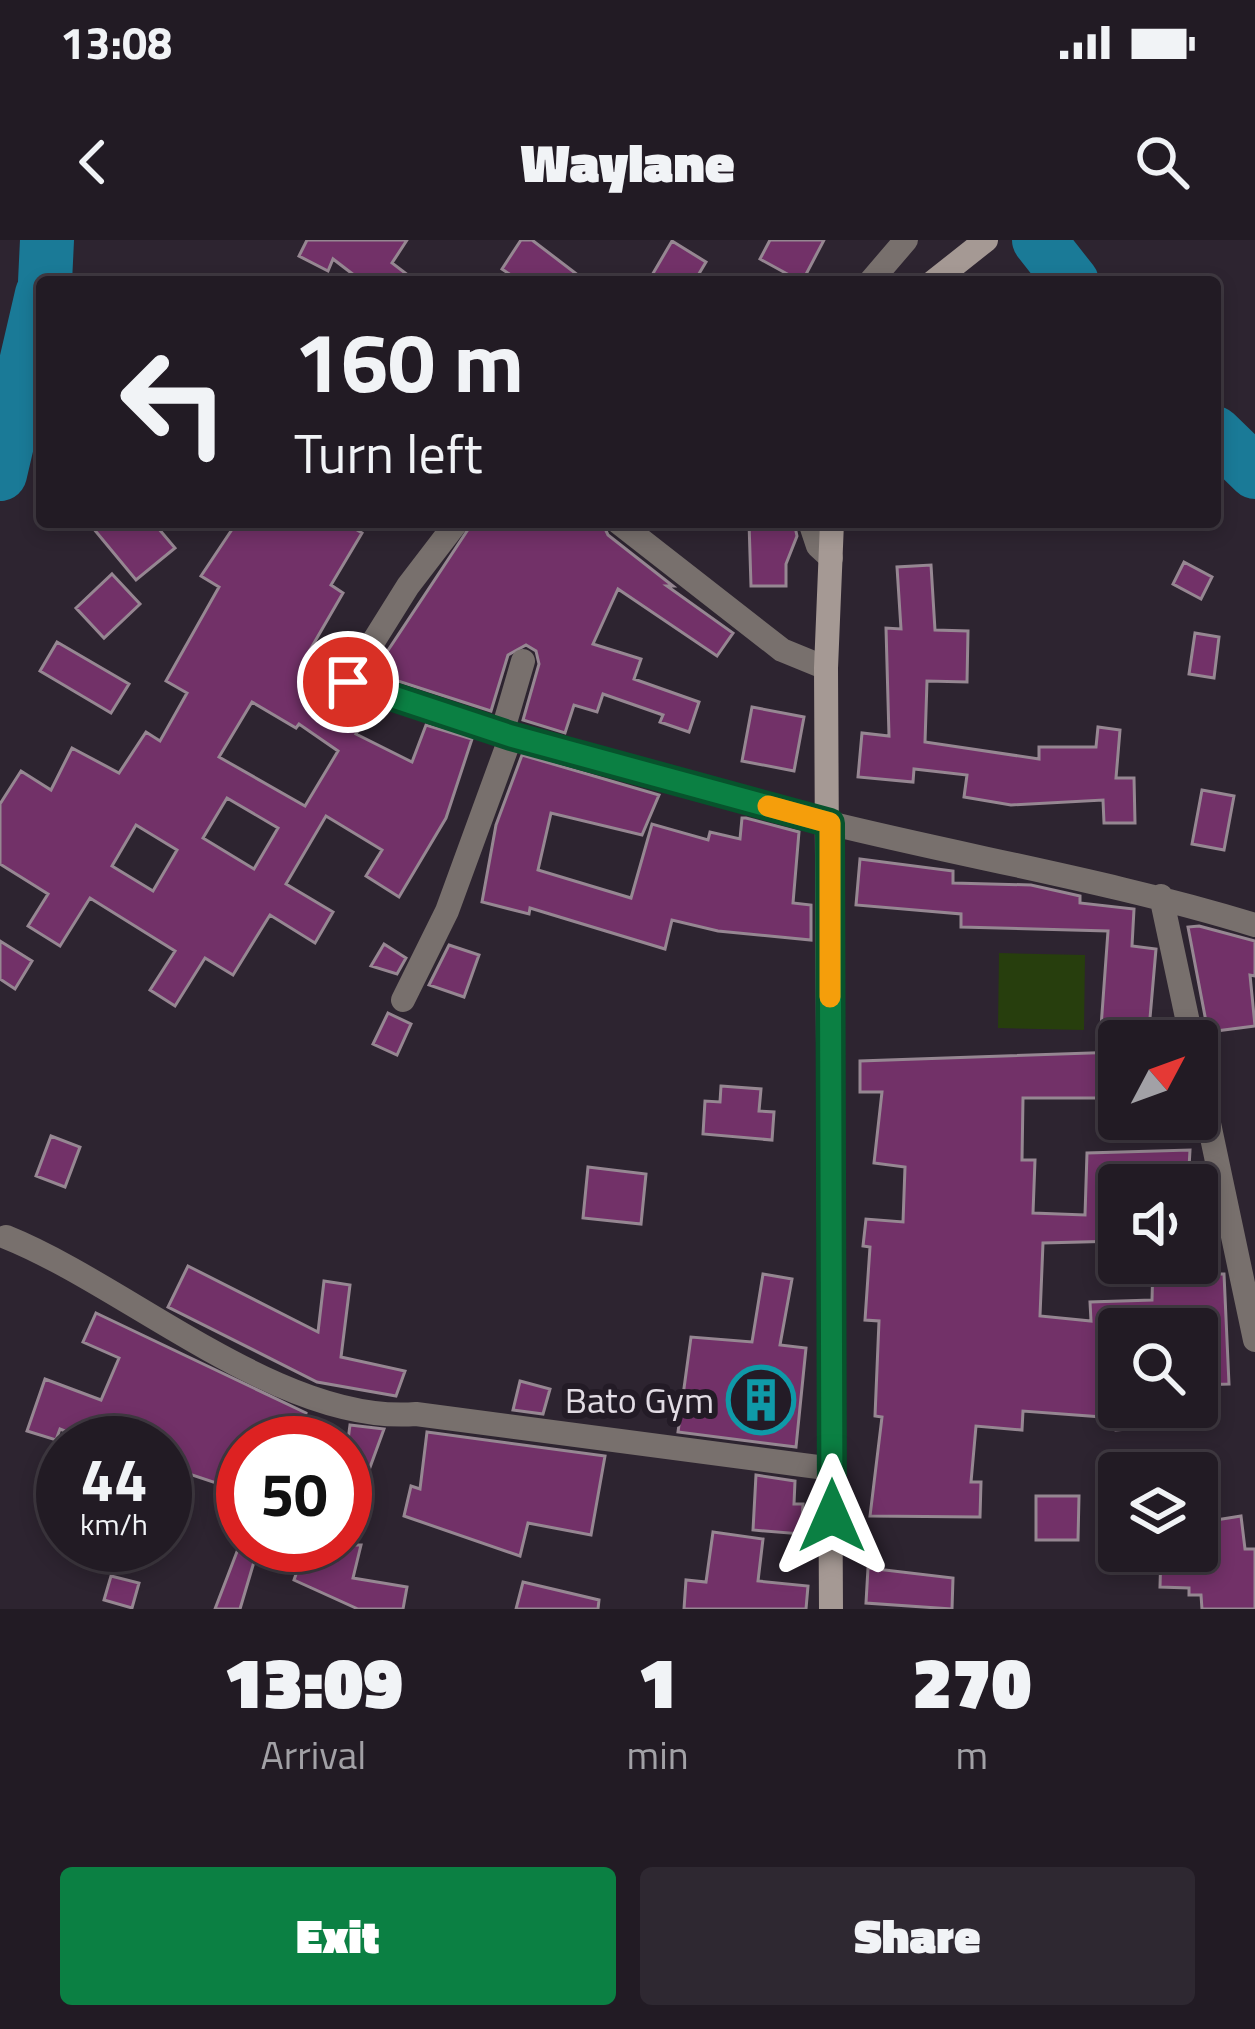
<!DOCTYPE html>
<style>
body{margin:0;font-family:"Titillium Web",sans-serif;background:#2e2831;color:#f1f3f6;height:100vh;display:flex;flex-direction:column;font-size:45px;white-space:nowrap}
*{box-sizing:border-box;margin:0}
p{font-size:39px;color:#a2a1a6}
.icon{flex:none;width:66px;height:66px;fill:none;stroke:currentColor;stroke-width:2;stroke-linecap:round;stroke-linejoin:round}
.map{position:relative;height:1369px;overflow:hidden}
.panel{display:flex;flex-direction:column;background:#221b24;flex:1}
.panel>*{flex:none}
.hud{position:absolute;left:36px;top:36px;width:1185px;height:252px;border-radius:12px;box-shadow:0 6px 18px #0003,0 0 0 3px #3f3941;background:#221b24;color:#f1f3f6;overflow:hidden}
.needle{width:78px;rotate:49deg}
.tools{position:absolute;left:1098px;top:780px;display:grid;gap:24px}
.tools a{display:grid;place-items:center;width:120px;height:120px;border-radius:12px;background:#221b24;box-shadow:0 6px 18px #0003,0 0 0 3px #3f3941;font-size:60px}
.speed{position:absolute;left:36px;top:1176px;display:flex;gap:24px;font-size:60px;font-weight:700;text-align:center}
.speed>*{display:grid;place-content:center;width:156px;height:156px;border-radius:50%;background:#221b24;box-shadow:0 6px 18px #0003,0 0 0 3px #3f3941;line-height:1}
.speed small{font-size:30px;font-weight:400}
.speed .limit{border:18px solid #d22;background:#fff;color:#111}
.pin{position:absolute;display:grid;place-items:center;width:102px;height:102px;color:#fff;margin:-51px;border:6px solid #fff;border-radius:50%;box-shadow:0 3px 12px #0007}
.me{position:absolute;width:132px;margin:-66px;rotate:0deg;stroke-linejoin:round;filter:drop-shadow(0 0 9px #0008)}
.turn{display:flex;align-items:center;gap:42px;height:252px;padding:0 60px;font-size:54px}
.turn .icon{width:156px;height:156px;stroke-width:2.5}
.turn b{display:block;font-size:84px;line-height:102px}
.eta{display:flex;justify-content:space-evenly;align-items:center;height:204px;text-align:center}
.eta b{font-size:72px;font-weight:800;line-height:84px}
.primary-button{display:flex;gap:24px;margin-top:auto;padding:24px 60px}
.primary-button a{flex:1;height:138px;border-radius:12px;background:#0b8043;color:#fff;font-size:48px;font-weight:800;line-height:138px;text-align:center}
.primary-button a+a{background:#2e2831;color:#f1f3f6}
.status{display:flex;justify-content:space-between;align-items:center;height:84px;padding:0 60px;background:#221b24;direction:ltr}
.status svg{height:33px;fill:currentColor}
header{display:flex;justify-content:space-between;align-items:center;height:156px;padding:0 60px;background:#221b24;font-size:54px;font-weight:800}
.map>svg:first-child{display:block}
.green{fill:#273e0d}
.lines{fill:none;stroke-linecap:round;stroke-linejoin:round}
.river{stroke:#1a7a97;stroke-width:54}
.building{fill:#723168;stroke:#968792;stroke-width:3;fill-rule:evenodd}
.minor{stroke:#78706d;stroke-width:24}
.secondary{stroke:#a59994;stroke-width:24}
.route-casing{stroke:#07532c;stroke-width:30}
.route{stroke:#0b8043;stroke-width:21}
.slow{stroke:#f59e0b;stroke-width:21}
.labels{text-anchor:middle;stroke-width:12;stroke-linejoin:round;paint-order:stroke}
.poi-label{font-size:36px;fill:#e2dce4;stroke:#231b26;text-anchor:end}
</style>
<div class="status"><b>13:08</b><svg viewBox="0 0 49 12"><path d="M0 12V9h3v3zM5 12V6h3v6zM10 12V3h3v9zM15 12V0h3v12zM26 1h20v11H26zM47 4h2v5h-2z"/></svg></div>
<header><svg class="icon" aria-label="back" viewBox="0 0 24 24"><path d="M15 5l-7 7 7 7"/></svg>Waylane<svg class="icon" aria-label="search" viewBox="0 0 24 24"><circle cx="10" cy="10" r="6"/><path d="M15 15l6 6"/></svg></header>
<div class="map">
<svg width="1255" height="1369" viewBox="0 0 1255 1369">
<rect width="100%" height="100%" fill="#2d2430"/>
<path class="green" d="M 999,713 L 1085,715 L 1084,790 L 998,788 Z"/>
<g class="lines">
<path class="river" d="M 1039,0 L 1072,42
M 45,42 L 47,0
M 1215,193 L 1255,232
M 0,234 L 42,54"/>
</g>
<path class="building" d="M 307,0 L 407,0 L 392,23 L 417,42 L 363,42 L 333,19 L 328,31 L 299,16 Z
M 521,0 L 532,0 L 587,42 L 521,42 L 502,29 Z
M 770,0 L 824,0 L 802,42 L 760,19 Z
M 672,1 L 706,22 L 694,42 L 648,42 Z
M 88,282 L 153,282 L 175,308 L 136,340 Z
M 237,282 L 344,282 L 362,293 L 331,345 L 343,353 L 310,410 L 339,426 L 332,441 L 336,453 L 374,468 L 356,494 L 412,522 L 426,485 L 472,499 L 446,578 L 399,657 L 366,636 L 382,610 L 326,576 L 286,644 L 333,672 L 315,703 L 270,675 L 233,735 L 205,718 L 175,766 L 150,750 L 175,711 L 90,658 L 60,706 L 28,686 L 48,654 L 0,624 L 0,564 L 21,531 L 51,550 L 72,508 L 119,533 L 146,492 L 160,501 L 187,453 L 166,441 L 219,347 L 201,336 ZM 252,462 L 296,488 L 299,484 L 338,511 L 305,566 L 219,517 ZM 227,558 L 278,588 L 254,629 L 203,598 ZM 136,585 L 177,610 L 153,651 L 112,626 Z
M 473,282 L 602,282 L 608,295 L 673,346 L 667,346 L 733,393 L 717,416 L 618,349 L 593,404 L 641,419 L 634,439 L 699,462 L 689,492 L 660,482 L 663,475 L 603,454 L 597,472 L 574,465 L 565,493 L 523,480 L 539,424 L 536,411 L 526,405 L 508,415 L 491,471 L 373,433 Z
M 749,282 L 794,282 L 797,296 L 786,324 L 786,346 L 751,346 Z
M 1184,322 L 1212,337 L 1201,359 L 1173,344 Z
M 931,325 L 935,390 L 968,391 L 967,442 L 927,441 L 925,502 L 1039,519 L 1039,507 L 1096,507 L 1098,487 L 1120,490 L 1116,538 L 1134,538 L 1135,583 L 1104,583 L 1103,560 L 1011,565 L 964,557 L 967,535 L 914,529 L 913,542 L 858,537 L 862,493 L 889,496 L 886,388 L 901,389 L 897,327 Z
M 112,334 L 140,364 L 104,398 L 76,368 Z
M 1195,393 L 1219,397 L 1214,438 L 1189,434 Z
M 57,402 L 129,444 L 111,473 L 40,431 Z
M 752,467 L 804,477 L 794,531 L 742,521 Z
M 522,515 L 659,555 L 642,595 L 551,573 L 538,630 L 631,658 L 652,584 L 708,600 L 710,592 L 740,599 L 742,578 L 746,578 L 799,592 L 793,663 L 811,665 L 811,700 L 718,691 L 672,680 L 665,709 L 530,668 L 529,674 L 482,662 L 496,585 Z
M 1202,550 L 1234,556 L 1224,610 L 1192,604 Z
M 860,619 L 953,631 L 953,643 L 1031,645 L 1080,656 L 1080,663 L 1134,669 L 1132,706 L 1156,709 L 1148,801 L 1100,801 L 1108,691 L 961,687 L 961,674 L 856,665 Z
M 1199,686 L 1255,701 L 1255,736 L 1250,735 L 1255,786 L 1208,792 L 1188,687 Z
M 0,701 L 32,721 L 15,749 L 0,739 Z
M 384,704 L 406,718 L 397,734 L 371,726 Z
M 449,705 L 479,715 L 464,757 L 429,745 Z
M 388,773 L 411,784 L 397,815 L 373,804 Z
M 1119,812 L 1119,858 L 1023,858 L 1022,920 L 1035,920 L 1033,973 L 1085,975 L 1087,913 L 1190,910 L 1188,945 L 1119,945 L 1119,1001 L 1043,1003 L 1040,1076 L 1091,1081 L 1090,1062 L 1152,1060 L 1153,1023 L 1197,1023 L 1197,957 L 1208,958 L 1219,1034 L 1224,1034 L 1229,1144 L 1197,1145 L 1197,1089 L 1119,1089 L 1119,1167 L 1186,1167 L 1187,1185 L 1116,1190 L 1115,1178 L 1023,1171 L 1022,1190 L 976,1186 L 971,1242 L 981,1242 L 980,1277 L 870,1276 L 882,1177 L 875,1176 L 879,1081 L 865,1080 L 870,1007 L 863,1006 L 866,979 L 903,982 L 905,927 L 874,923 L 882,852 L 860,852 L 860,821 Z
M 721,846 L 761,849 L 759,871 L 774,872 L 772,900 L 703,894 L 705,861 L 720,862 Z
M 51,896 L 80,907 L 65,947 L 36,936 Z
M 588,927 L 646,934 L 641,984 L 583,978 Z
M 188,1026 L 318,1092 L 324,1041 L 350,1045 L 341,1117 L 405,1131 L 396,1156 L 317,1142 L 168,1067 Z
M 763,1034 L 792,1039 L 780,1105 L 806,1108 L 796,1207 L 678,1192 L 691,1097 L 752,1102 Z
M 96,1073 L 306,1173 L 298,1203 L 243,1203 L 243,1252 L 165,1226 L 165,1203 L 95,1203 L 60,1189 L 56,1200 L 27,1191 L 45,1139 L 101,1160 L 119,1118 L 83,1102 Z
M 520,1141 L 550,1149 L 543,1174 L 513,1170 Z
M 350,1185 L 384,1189 L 369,1230 L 345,1222 Z
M 427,1192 L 605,1216 L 591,1295 L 528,1283 L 520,1316 L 404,1276 L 411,1246 L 420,1249 Z
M 756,1235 L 795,1241 L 794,1264 L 803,1264 L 801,1294 L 753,1290 Z
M 1036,1256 L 1079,1256 L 1078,1300 L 1036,1300 Z
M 1241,1276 L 1245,1309 L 1255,1309 L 1255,1369 L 1202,1369 L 1201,1355 L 1189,1355 L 1189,1348 L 1160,1347 L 1161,1311 L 1197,1311 L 1197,1283 Z
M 713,1292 L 763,1299 L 758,1341 L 808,1346 L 806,1369 L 684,1369 L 686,1340 L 706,1342 Z
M 243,1296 L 243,1305 L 259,1305 L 240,1369 L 215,1369 Z
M 306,1305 L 361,1305 L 353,1338 L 407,1347 L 403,1369 L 358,1369 L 294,1340 Z
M 868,1328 L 953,1338 L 952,1369 L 866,1363 Z
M 111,1336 L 139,1343 L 132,1368 L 104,1360 Z
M 523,1342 L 599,1360 L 598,1369 L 516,1369 Z"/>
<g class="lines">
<path class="minor" d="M 870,42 L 906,0
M 457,282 L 408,346 L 348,442 C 507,495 667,542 829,583 C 971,618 1115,642 1255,685
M 618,282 L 782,410 L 826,428
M 810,282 L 818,306 L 831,318
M 502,493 L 523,421
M 1161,656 L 1192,801
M 403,760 L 447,671 L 511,496
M 1197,827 L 1255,1100
M 6,997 C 128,1046 281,1185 416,1174 L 833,1229"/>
<path class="secondary" d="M 933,42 L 986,0
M 831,1369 L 826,428 L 832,282"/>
</g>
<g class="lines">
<defs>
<path id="route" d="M 348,442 L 511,496 L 830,583 L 832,1276"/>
</defs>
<use href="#route" class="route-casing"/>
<use href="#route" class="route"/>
<path class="slow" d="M 768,566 L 830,583 L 830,757"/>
</g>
<defs>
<symbol id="building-ring" viewBox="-11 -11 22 22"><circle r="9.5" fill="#231b26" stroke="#0f9aa8" stroke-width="1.5"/><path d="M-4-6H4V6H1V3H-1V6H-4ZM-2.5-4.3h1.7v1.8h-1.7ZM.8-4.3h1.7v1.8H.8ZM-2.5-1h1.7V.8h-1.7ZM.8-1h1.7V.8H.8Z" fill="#0f9aa8"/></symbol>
</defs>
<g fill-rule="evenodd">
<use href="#building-ring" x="723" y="1122" width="76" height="76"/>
</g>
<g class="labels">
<g class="poi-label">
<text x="714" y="1173">Bato Gym</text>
</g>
</g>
</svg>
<div class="tools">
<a><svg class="needle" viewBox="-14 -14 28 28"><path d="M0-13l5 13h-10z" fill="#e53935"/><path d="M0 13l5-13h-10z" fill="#a2a1a6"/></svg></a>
<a><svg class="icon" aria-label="sound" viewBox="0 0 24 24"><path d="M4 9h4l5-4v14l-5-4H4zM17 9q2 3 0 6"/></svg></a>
<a><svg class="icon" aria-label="search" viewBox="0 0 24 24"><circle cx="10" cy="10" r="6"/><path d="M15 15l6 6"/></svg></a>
<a><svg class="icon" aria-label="layers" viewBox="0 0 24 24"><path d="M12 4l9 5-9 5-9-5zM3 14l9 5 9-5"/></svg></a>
</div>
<div class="speed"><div>44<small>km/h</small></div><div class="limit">50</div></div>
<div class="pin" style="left:348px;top:442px;background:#d93025"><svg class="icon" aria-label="arrive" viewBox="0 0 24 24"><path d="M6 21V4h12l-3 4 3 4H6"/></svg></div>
<svg class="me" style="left:832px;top:1276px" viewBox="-20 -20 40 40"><path d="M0-17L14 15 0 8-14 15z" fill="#0b8043" stroke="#fff" stroke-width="4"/></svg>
<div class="hud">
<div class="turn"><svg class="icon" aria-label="left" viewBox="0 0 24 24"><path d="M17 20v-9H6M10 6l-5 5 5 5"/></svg><div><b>160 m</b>Turn left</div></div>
</div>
</div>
<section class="panel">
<div class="eta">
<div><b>13:09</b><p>Arrival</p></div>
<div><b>1</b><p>min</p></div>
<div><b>270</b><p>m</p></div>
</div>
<div class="primary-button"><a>Exit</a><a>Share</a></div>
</section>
